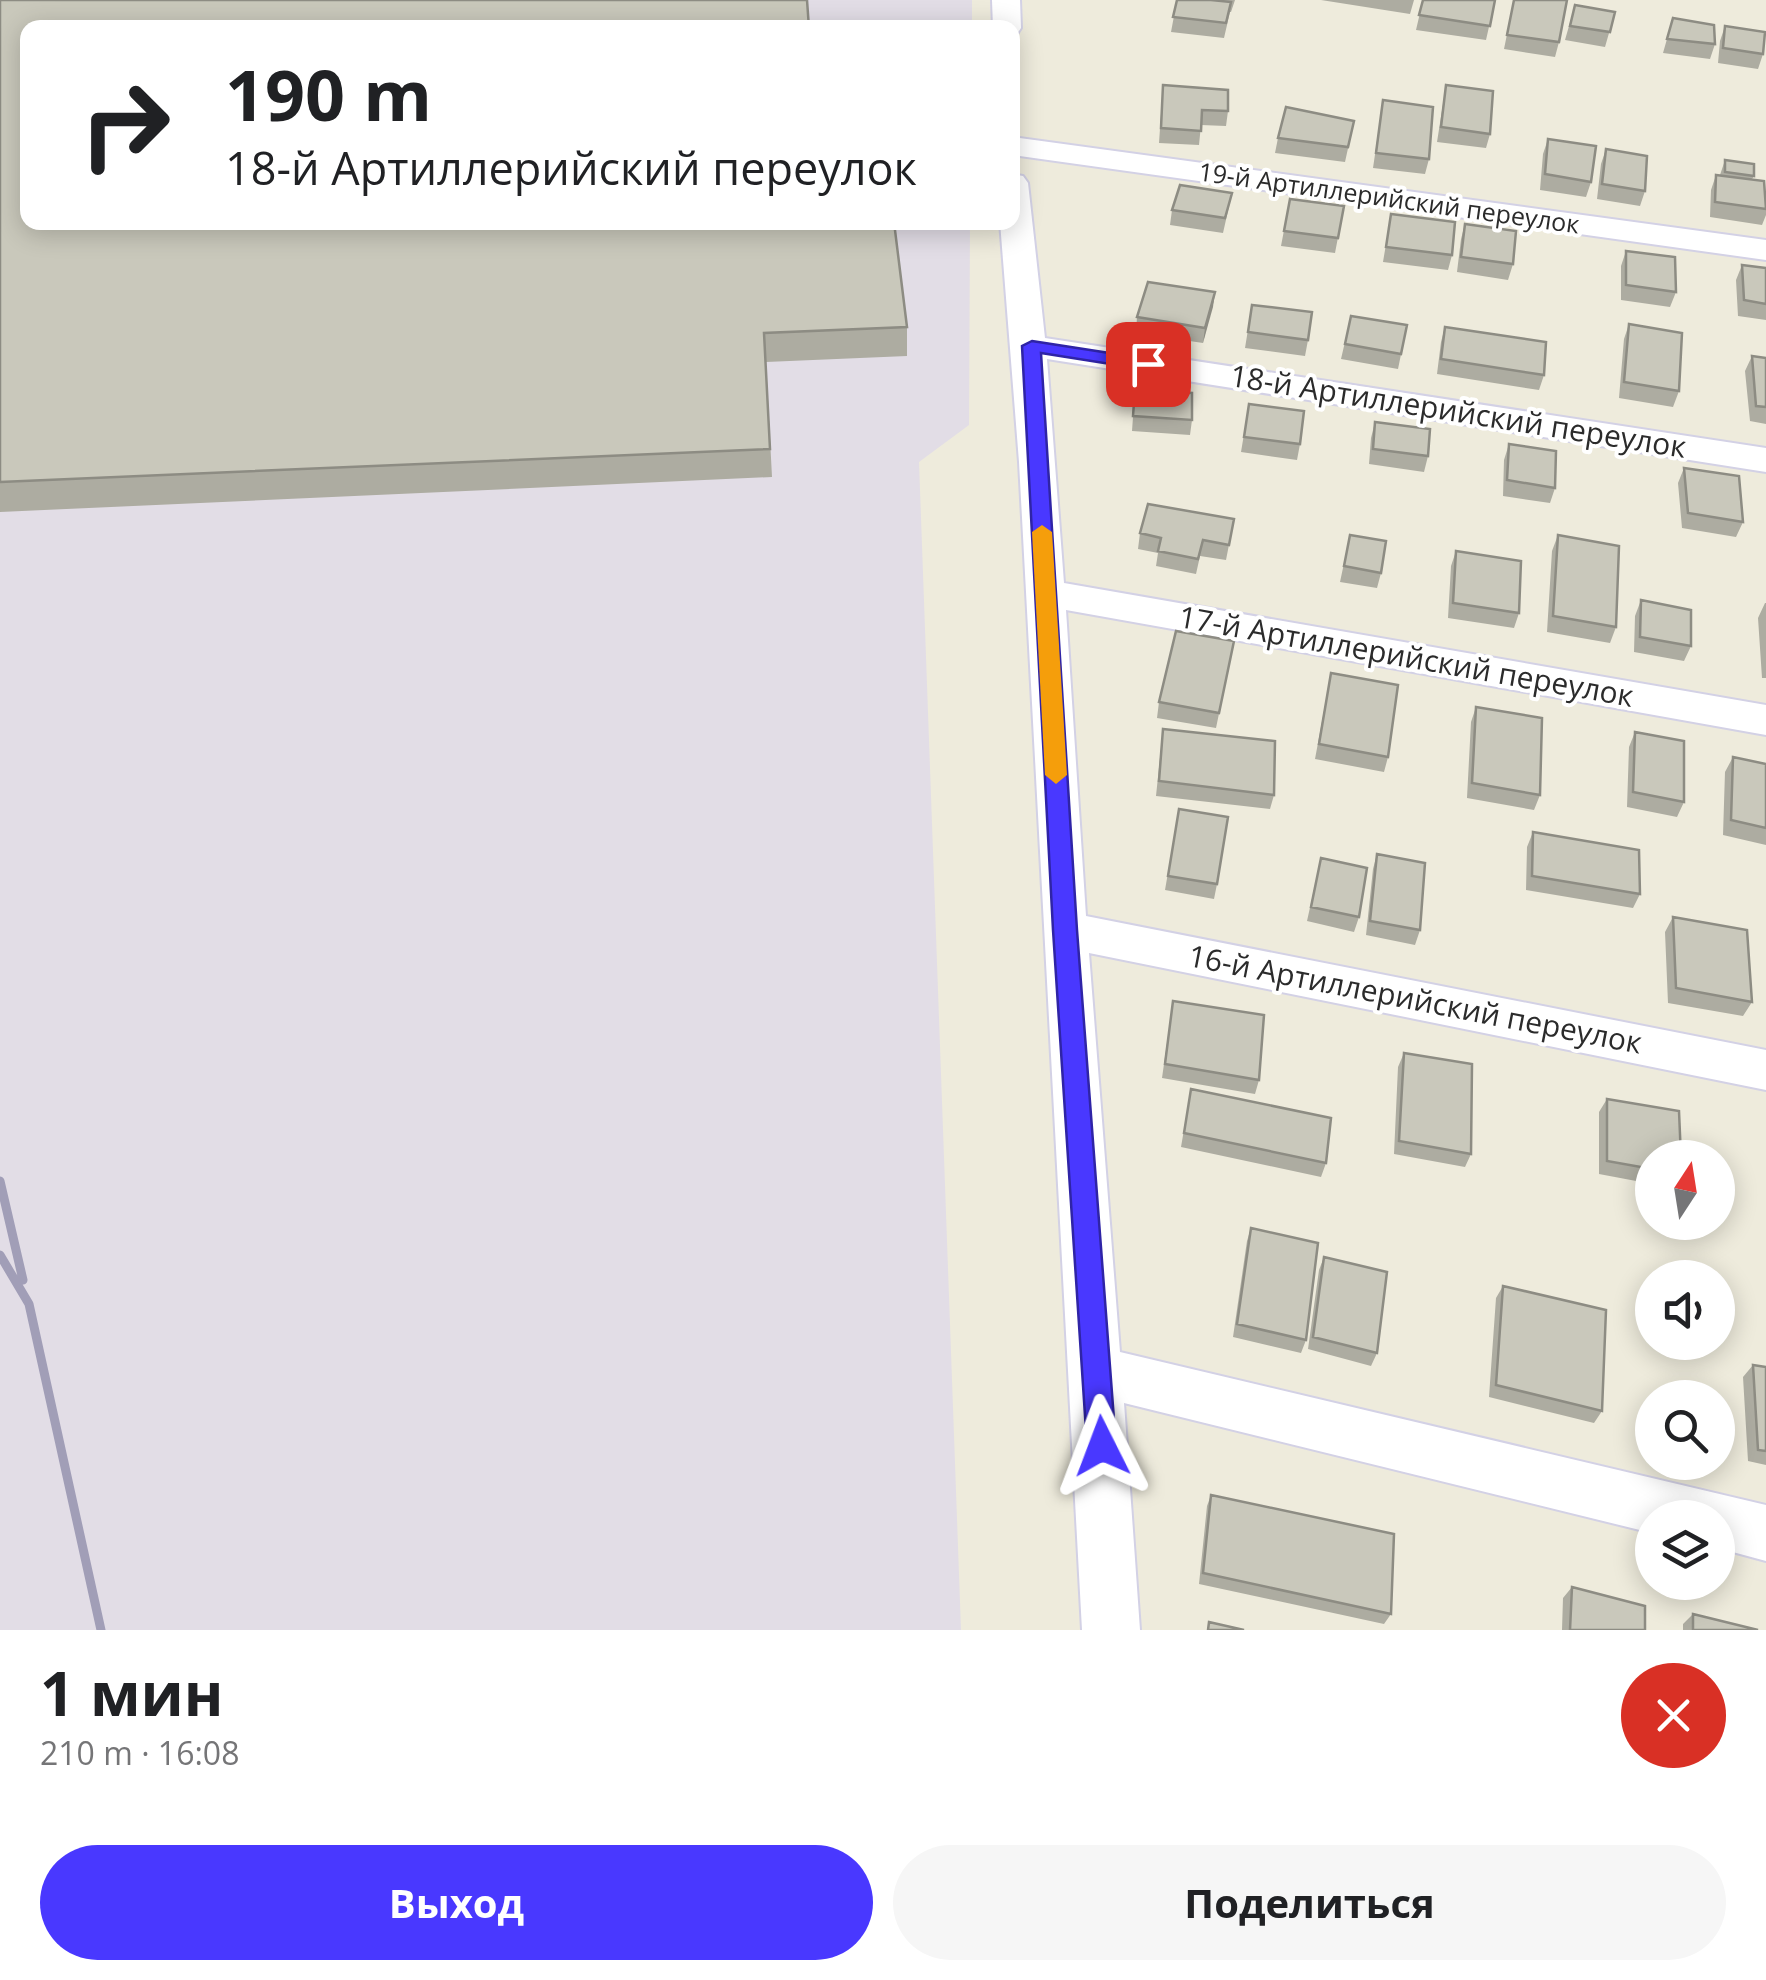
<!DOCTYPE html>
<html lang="ru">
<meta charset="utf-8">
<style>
body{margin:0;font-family:"Open Sans",sans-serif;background:#f6f6f6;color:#202124;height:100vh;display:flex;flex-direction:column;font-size:38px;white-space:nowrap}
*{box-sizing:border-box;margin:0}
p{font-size:32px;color:#757577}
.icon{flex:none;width:55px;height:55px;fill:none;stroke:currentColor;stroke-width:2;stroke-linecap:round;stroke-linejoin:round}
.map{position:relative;height:1630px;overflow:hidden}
.panel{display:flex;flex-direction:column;background:#fff;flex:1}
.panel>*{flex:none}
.guide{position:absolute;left:20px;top:20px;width:1000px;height:210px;border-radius:20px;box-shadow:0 5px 25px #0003;background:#fff;color:#202124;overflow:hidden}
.needle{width:65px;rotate:12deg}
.tools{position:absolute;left:1635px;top:1140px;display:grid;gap:20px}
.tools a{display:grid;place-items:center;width:100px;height:100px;border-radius:50%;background:#fff;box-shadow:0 5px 25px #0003;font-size:50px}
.pin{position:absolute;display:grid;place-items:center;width:85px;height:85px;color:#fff;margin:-42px;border-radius:20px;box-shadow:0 5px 15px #0006}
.me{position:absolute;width:110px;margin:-55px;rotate:357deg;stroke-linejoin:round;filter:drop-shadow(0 0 8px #0008)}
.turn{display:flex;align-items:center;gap:35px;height:210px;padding:0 40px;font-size:45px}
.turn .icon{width:130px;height:130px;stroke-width:2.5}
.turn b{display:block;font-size:70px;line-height:85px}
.round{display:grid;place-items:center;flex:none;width:105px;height:105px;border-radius:52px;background:#f6f6f6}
.headline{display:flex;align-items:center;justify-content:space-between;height:170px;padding:0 40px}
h1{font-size:60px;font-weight:700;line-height:75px}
.action{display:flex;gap:20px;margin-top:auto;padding:20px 40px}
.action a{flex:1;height:115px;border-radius:60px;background:#4938ff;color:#fff;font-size:40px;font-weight:700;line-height:115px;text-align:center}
.action a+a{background:#f6f6f6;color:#202124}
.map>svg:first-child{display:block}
.industrial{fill:#e2dde6}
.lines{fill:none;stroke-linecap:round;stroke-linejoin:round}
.street-casing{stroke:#d3d1e5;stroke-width:4}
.street{fill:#fff;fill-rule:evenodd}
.rail{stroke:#a19eb7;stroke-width:9}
.wall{fill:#adaca1}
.shaded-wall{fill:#8d8c83}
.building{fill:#c9c8bb;stroke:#8d8c83;stroke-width:2.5}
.route{fill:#4938ff;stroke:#2f24a6;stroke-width:2.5}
.slow{fill:#f59e0b}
.labels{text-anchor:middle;stroke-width:8;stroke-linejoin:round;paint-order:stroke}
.far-street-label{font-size:25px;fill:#2b2b2b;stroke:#fff}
.street-label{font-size:30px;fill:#2b2b2b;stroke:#fff}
</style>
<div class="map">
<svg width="1766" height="1630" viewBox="0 0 1766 1630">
<rect width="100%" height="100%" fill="#eeebdc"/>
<path class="industrial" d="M 0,0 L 972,0 L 972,28 L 28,28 L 28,222 L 970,223 L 969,425 L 919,462 L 961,1630 L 0,1630 Z"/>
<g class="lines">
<defs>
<path id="street" d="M 992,0 L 1020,0 L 1021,28 L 1017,34 L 1012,35 L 1012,28 L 993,28 Z
M 1012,137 L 1766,240 L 1766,260 L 1012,155 Z
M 1012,174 L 1023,176 L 1028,183 L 1045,338 L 1766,448 L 1766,472 L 1047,359 L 1064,583 L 1766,705 L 1766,735 L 1066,610 L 1086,916 L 1766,1050 L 1766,1090 L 1089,953 L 1120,1352 L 1766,1505 L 1766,1561 L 1718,1548 L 1718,1518 L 1652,1518 L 1652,1533 L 1124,1403 L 1140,1630 L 1082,1630 L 1019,462 L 1000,222 L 1012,222 Z"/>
</defs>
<use href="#street" class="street-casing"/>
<use href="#street" class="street"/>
<path class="rail" d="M 0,1181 L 23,1280
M 0,1255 L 29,1304 L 101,1630"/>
</g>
<path class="wall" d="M 0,0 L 28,28 L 907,327 L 907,356 L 766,362 L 772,477 L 0,512 Z
M 1177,0 L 1235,0 L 1231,12 L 1230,12 L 1224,38 L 1171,32 Z
M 1321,0 L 1414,0 L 1410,14 Z
M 1423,0 L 1495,0 L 1486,40 L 1416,30 Z
M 1514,0 L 1559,42 L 1555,57 L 1504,49 Z
M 1575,5 L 1615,12 L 1605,47 L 1565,40 Z
M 1673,18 L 1715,44 L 1710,59 L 1663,53 Z
M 1725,26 L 1763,54 L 1758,69 L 1718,63 L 1720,41 Z
M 1163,85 L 1228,111 L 1226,126 L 1201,125 L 1199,145 L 1159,143 Z
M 1446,85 L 1490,134 L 1486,148 L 1437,142 Z
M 1383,100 L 1429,159 L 1425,174 L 1373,168 Z
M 1354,121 L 1345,162 L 1275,153 L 1278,138 Z
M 1548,139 L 1591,182 L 1586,197 L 1540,190 L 1543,154 Z
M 1606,149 L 1645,191 L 1640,206 L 1597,199 L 1601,164 Z
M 1725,160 L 1754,176 L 1752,179 L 1766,194 L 1766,215 L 1762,225 L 1710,217 L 1711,190 L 1716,175 L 1720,175 Z
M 1232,193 L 1223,233 L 1170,225 L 1172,210 Z
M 1290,199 L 1344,206 L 1335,253 L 1281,246 Z
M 1391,214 L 1452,255 L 1448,270 L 1383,262 Z
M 1465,224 L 1513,264 L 1508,280 L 1457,272 L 1461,239 Z
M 1626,251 L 1676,292 L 1670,307 L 1621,300 L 1621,266 Z
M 1742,265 L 1766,268 L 1766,320 L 1738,316 L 1736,280 Z
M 1215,292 L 1203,343 L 1136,333 L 1137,317 Z
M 1252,305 L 1308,340 L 1305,356 L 1245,348 Z
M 1351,316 L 1407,325 L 1398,369 L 1341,359 Z
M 1629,324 L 1679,391 L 1673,407 L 1619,398 L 1624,339 Z
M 1445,327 L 1544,375 L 1539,390 L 1437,374 L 1441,342 Z
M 1752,356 L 1766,358 L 1766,424 L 1750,421 L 1745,371 Z
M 1135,389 L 1192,420 L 1190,435 L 1132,431 Z
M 1249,404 L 1300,444 L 1297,460 L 1241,452 Z
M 1375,422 L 1428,456 L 1424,472 L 1369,464 L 1371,438 Z
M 1509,444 L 1555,488 L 1550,503 L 1503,496 L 1504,460 Z
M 1684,468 L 1743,522 L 1736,537 L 1682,528 L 1678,483 Z
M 1234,519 L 1226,560 L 1200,556 L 1196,574 L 1156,566 L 1158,553 L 1138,549 L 1140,533 Z
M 1350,535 L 1381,573 L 1377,588 L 1340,582 Z
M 1558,535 L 1616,627 L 1610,643 L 1547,632 L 1552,551 Z
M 1456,551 L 1519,613 L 1514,628 L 1448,618 L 1451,566 Z
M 1641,600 L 1691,646 L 1684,661 L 1634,652 L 1635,616 Z
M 1765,603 L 1766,603 L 1766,678 L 1762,678 L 1758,618 Z
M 1234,641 L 1216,728 L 1157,718 L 1159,702 Z
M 1331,673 L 1388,757 L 1384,772 L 1315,759 Z
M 1476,707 L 1540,795 L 1534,810 L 1467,798 L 1471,722 Z
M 1163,729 L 1274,795 L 1270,809 L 1156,796 Z
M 1635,732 L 1684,802 L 1677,817 L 1627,807 L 1629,747 Z
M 1733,757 L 1766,764 L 1766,845 L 1723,835 L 1725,772 Z
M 1179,809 L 1217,884 L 1214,899 L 1165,890 Z
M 1533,832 L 1640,894 L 1633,908 L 1526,890 L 1527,847 Z
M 1377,854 L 1420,930 L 1415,945 L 1366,935 L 1373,869 Z
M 1321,858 L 1359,917 L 1354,932 L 1307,921 Z
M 1673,917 L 1752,1002 L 1743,1016 L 1668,1003 L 1665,932 Z
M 1173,1001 L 1259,1080 L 1255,1094 L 1162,1078 Z
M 1404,1053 L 1471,1154 L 1465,1167 L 1394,1154 L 1398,1067 Z
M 1191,1089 L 1326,1163 L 1321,1177 L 1181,1147 Z
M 1607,1099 L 1652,1158 L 1652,1184 L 1599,1174 L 1599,1112 Z
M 1251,1228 L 1306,1340 L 1301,1353 L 1233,1337 L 1247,1241 Z
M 1324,1257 L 1377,1353 L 1371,1366 L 1308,1349 L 1319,1270 Z
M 1503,1286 L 1602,1411 L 1594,1423 L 1489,1397 L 1496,1298 Z
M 1753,1365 L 1766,1367 L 1766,1465 L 1748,1461 L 1743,1377 Z
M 1211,1495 L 1391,1614 L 1384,1624 L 1199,1584 L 1207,1506 Z
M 1572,1587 L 1645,1630 L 1562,1630 L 1563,1598 Z
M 1693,1614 L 1758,1630 L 1683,1630 L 1683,1624 Z"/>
<path class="shaded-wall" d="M 1215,292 L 1213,307 L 1203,343 L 1205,328 Z"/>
<path class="building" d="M 0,0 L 807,0 L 809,28 L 28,28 L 28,222 L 894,222 L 907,327 L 764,333 L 770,449 L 0,482 Z
M 1177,0 L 1211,0 L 1231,2 L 1226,23 L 1173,17 Z
M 1423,0 L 1495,0 L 1490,26 L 1419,15 Z
M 1514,0 L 1567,0 L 1559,42 L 1507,35 Z
M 1575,5 L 1615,12 L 1610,32 L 1570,26 Z
M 1673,18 L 1714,25 L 1715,44 L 1667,39 Z
M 1725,26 L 1765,32 L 1763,54 L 1723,48 Z
M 1163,85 L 1228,90 L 1228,111 L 1202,110 L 1201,131 L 1161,128 Z
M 1446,85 L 1493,91 L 1490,134 L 1441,127 Z
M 1383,100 L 1433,107 L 1429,159 L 1376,153 Z
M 1286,107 L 1354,121 L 1348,147 L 1278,138 Z
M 1548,139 L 1596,146 L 1591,182 L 1545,174 Z
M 1606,149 L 1647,156 L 1645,191 L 1602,184 Z
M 1725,160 L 1754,164 L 1754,176 L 1725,172 Z
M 1716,175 L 1764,181 L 1766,209 L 1715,202 Z
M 1180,185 L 1232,193 L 1225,218 L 1172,210 Z
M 1290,199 L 1344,206 L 1338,238 L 1284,231 Z
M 1391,214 L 1455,222 L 1452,255 L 1386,247 Z
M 1465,224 L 1516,231 L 1513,264 L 1461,257 Z
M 1626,251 L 1675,257 L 1676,292 L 1626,285 Z
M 1742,265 L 1766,268 L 1766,304 L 1744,300 Z
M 1148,282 L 1215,292 L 1205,328 L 1137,317 Z
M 1252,305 L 1312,312 L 1308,340 L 1248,332 Z
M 1351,316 L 1407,325 L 1401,354 L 1345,344 Z
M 1629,324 L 1682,333 L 1679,391 L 1624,382 Z
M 1445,327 L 1546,342 L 1544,375 L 1441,359 Z
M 1752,356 L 1766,358 L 1766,407 L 1756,406 Z
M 1135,389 L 1192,393 L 1192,420 L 1133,416 Z
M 1249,404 L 1304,411 L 1300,444 L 1244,437 Z
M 1375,422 L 1430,429 L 1428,456 L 1373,449 Z
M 1509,444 L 1556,451 L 1555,488 L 1507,480 Z
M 1684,468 L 1739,476 L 1743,522 L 1688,513 Z
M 1148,504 L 1234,519 L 1229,545 L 1203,540 L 1198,559 L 1158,551 L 1161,538 L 1140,533 Z
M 1350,535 L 1386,541 L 1381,573 L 1344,566 Z
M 1558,535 L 1619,546 L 1616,627 L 1553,616 Z
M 1456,551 L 1521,561 L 1519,613 L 1453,603 Z
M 1641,600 L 1691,610 L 1691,646 L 1640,637 Z
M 1176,631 L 1234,641 L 1219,713 L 1159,702 Z
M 1331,673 L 1398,685 L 1388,757 L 1319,744 Z
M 1476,707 L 1542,718 L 1540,795 L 1472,783 Z
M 1163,729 L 1275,741 L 1274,795 L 1159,781 Z
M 1635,732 L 1684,741 L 1684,802 L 1633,792 Z
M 1733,757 L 1766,764 L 1766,828 L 1731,820 Z
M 1179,809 L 1228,817 L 1217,884 L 1168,876 Z
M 1533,832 L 1639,850 L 1640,894 L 1532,876 Z
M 1377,854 L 1425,863 L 1420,930 L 1370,921 Z
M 1321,858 L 1367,868 L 1359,917 L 1311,907 Z
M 1673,917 L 1747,930 L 1752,1002 L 1676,988 Z
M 1173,1001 L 1264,1015 L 1259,1080 L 1165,1064 Z
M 1404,1053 L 1472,1064 L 1471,1154 L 1399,1141 Z
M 1191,1089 L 1331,1118 L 1326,1163 L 1184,1133 Z
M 1607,1099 L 1679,1111 L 1681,1158 L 1652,1158 L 1652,1169 L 1607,1161 Z
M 1251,1228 L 1318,1243 L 1306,1340 L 1237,1324 Z
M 1324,1257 L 1387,1272 L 1377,1353 L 1313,1337 Z
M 1503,1286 L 1606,1310 L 1602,1411 L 1496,1385 Z
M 1753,1365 L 1766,1367 L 1766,1451 L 1758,1450 Z
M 1211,1495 L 1394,1534 L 1391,1614 L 1203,1573 Z
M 1572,1587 L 1645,1606 L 1645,1630 L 1570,1630 Z
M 1693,1614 L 1758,1630 L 1693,1630 Z
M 1209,1622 L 1244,1630 L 1208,1630 Z"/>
<path class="route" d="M 1032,341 L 1148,359 L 1157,364 L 1148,370 L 1041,353 L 1077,930 L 1116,1446 L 1112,1456 L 1102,1460 L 1092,1456 L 1087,1446 L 1053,930 L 1022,346 Z"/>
<path class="slow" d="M 1042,525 L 1052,532 L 1067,775 L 1056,784 L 1045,775 L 1032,532 Z"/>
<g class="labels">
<g class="far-street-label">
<text transform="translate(1389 198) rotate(8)" y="9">19-й Артиллерийский переулок</text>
</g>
<g class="street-label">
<text transform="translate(1458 412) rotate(9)" y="10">18-й Артиллерийский переулок</text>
<text transform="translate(1406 657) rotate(10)" y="10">17-й Артиллерийский переулок</text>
<text transform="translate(1415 1000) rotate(11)" y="10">16-й Артиллерийский переулок</text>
</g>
</g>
</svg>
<div class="tools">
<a><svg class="needle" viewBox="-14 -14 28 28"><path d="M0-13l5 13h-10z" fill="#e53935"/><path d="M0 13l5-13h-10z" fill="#757577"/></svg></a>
<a><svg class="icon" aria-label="sound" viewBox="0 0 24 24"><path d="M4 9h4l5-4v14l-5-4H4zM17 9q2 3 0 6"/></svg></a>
<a><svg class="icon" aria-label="search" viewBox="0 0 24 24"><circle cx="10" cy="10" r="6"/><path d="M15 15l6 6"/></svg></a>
<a><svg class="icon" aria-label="layers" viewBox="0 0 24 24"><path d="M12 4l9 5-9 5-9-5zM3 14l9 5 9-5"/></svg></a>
</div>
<div class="pin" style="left:1148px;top:364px;background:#d93025"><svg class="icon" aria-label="arrive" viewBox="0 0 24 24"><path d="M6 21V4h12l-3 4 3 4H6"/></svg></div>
<svg class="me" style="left:1102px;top:1446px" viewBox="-20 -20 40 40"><path d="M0-17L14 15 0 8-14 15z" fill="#4938ff" stroke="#fff" stroke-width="4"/></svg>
<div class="guide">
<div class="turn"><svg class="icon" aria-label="right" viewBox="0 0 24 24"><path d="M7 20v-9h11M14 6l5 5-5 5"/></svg><div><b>190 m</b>18-й Артиллерийский переулок</div></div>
</div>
</div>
<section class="panel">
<div class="headline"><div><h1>1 мин</h1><p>210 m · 16:08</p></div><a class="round" style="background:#d93025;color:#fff"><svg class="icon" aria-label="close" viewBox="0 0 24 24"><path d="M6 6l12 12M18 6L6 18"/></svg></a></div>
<div class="action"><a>Выход</a><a>Поделиться</a></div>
</section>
